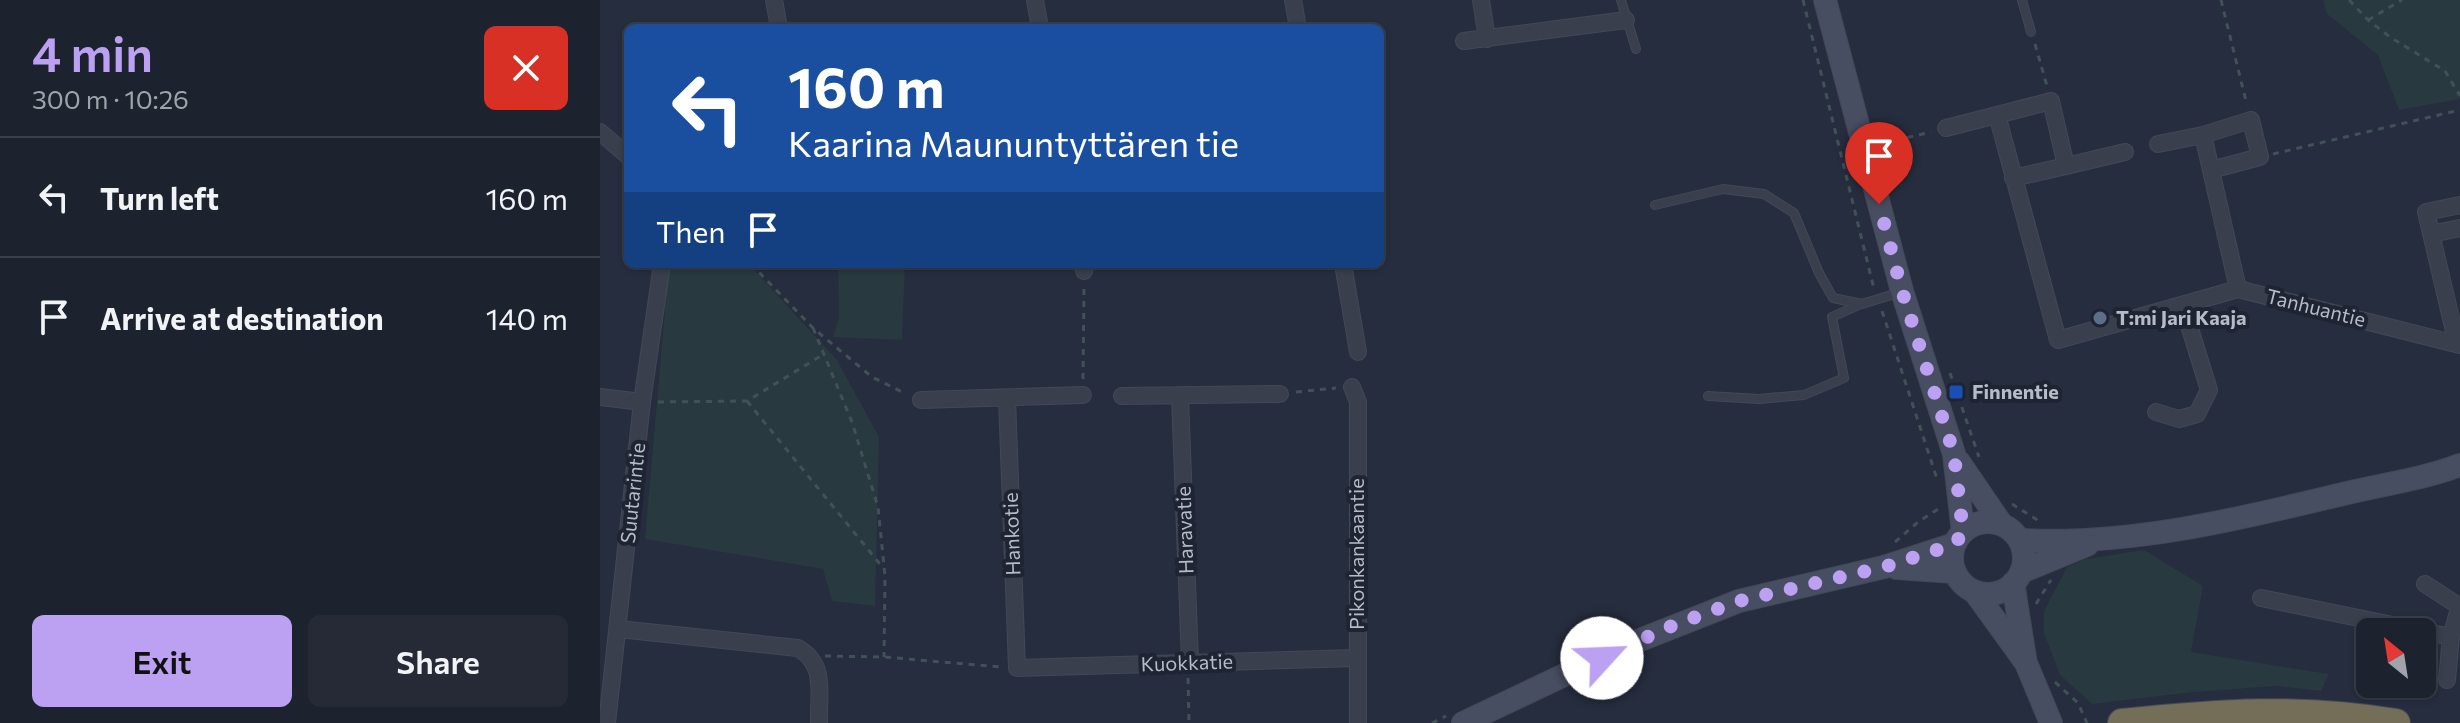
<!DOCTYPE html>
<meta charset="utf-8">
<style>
body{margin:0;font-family:Commissioner,sans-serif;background:#252a36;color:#f1f3f6;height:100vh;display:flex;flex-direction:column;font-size:30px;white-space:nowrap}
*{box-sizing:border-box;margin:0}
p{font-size:26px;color:#a0a4aa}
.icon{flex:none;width:44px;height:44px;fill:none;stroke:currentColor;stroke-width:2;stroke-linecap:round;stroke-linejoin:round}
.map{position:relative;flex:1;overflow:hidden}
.sheet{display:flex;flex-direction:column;background:#1c222e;width:600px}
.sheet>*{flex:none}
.banner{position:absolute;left:24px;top:24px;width:760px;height:244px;border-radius:12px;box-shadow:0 2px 6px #0004,0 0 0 2px #3a3f4a;background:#1a4fa0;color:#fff;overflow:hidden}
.needle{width:52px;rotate:330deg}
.fabs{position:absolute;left:1756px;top:618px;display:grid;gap:16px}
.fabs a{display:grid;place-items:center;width:80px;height:80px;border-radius:12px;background:#1c222e;box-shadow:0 2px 6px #0004,0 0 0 2px #3a3f4a;font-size:40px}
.pin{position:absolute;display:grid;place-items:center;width:68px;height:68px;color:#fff;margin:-82px -34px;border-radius:50% 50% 50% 0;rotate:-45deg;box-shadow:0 0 8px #0007}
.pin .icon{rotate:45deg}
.me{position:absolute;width:88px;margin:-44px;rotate:65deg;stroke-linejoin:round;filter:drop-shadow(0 0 6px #0008)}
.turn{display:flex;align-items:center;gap:28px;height:168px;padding:0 32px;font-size:36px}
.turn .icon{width:104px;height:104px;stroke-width:2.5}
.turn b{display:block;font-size:56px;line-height:68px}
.then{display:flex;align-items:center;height:76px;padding:0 32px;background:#0003;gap:16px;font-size:30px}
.round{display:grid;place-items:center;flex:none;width:84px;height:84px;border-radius:12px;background:#252a36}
.headline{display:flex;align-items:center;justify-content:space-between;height:136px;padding:0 32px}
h1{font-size:48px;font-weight:600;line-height:60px;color:#bca0f2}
.primary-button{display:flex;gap:16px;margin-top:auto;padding:16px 32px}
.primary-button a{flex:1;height:92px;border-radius:12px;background:#bca0f2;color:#111;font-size:32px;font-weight:600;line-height:92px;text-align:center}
.primary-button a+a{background:#252a36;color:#f1f3f6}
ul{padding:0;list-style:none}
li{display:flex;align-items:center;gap:24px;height:120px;padding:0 32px;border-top:2px solid #3a3f4a}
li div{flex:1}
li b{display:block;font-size:30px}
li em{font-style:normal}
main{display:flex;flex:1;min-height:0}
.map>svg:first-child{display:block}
.green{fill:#28393f}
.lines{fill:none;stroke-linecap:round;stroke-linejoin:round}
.lane-casing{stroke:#434857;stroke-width:10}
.street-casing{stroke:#434857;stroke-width:18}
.secondary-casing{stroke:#434857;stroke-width:24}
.highway-casing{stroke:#454a59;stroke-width:30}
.path{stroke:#415257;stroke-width:3;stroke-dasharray:6 6;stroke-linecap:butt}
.lane{stroke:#3a3f4e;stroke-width:8}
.street{stroke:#3a3f4e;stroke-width:16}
.secondary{stroke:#484e61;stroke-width:22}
.highway{stroke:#746d57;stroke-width:28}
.route{stroke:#bca0f2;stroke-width:14;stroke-dasharray:0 25.2}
.service-dot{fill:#5c6f8a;stroke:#1f2433;stroke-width:3}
.transit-dot{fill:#1a4fb4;stroke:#1f2433;stroke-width:3}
.labels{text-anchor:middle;stroke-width:8;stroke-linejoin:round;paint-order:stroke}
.street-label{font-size:20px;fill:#b6bbc9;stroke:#1f2433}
.poi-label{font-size:20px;font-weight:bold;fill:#b6bbc9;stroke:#1f2433;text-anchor:start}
</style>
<main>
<section class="sheet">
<div class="headline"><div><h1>4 min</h1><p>300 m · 10:26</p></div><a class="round" style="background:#d93025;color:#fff"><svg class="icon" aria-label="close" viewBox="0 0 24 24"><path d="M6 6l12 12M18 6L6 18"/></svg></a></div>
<ul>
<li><svg class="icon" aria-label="left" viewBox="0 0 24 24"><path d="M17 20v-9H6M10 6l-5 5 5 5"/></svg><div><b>Turn left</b></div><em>160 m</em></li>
<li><svg class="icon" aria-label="arrive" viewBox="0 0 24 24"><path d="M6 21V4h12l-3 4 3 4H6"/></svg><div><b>Arrive at destination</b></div><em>140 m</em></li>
</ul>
<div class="primary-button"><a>Exit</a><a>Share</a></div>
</section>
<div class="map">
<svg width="1860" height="723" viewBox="0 0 1860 723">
<rect width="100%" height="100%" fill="#262d3e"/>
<path class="green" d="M 1723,0 L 1860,0 L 1860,99 L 1799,110 L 1778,55 L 1727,14 Z
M 69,264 L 149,264 L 237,360 L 279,437 L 275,606 L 232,601 L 223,569 L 45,539 Z
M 238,264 L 305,264 L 302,340 L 233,337 L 239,317 Z
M 1544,550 L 1603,586 L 1591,652 L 1729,674 L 1721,691 L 1676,686 L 1594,692 L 1492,704 L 1460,675 L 1444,633 L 1444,611 L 1467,567 L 1486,559 Z"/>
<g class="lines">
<defs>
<path id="lane" d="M 1021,0 L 1036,49
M 1422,0 L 1431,32
M 1055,205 L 1123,189 L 1164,194 L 1194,213 L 1219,273 L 1233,298 L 1262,304 L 1301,292
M 1108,396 L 1159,399 L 1204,395 L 1244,378 L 1232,317 L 1261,304"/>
<path id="street" d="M 174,0 L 179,28
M 435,0 L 440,28
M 693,0 L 698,28
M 881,0 L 887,39
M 864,41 L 1026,20
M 1346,128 L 1397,115
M 0,132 L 28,156
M 1558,144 L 1603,135
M 1466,166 L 1525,152
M 1611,170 L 1660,157 L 1651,120 L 1603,135 L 1638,289
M 1413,178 L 1466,166 L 1451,101 L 1397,115 L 1458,340 L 1638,289 L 1860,345
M 1831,234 L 1860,228
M 483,264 L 484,271
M 743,264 L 758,352
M 1857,344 L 1826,212 L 1860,205
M 752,387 L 758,402 L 758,723
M 522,396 L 680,394
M 0,397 L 42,402
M 580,397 L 590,662
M 407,399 L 417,668 L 757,658
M 321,400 L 483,395
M 1556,412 L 1579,419 L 1597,414 L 1609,390 L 1583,306
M 1825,584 L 1859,606
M 1661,598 L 1851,637
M 19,629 L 198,648 C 227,665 218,693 219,723
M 1847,680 L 1851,637 L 1860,605
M 7,723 L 42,402 L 62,264"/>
<path id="secondary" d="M 1225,0 L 1302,291 L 1354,454 L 1363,532
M 1359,462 L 1402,525
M1352 558a36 36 0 1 1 72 0a36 36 0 1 1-72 0Z
M 1419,540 C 1531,546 1639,519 1747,493 C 1784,484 1824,479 1860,465
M 1297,568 L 1355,572
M 1421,572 L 1487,545
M 1413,583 L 1425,658
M 1374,591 L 1426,663 L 1451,723
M 863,723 L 1030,644 L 1139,601 L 1284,567 L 1355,544"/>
<path id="highway" d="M 1522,723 C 1619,713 1699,707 1796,723"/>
</defs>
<use href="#lane" class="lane-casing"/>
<use href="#street" class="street-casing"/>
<use href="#secondary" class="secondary-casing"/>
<use href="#highway" class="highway-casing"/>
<path class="path" d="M 1203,0 L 1274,289
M 1621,0 L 1647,105
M 1749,0 L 1768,20 L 1790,37 L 1845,71 L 1860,96
M 1768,20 L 1802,0
M 1435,44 L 1447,86
M 1284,143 L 1331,132
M 1673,154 L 1860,110
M 151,264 L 213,328 L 272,377 L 306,394
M 1282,311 L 1337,479
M 213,328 L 252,422 L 278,507 L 285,576 L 284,657
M 1350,373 L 1379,457
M 483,379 L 484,286
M 696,392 L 736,388
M 147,401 L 284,569
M 58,402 L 147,401 L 224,354
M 1412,504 L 1439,521
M 1295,542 L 1318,522 L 1343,506
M 1436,604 L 1451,580
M 225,656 L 284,657 L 401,667
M 588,678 L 589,723
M 1455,682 L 1478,703 L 1487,723
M 832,723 L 846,716"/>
<use href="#lane" class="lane"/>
<use href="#street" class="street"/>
<use href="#secondary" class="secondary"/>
<use href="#highway" class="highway"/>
</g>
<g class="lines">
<path class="route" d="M 1002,658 L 1069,627 L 1139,601 L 1284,567 L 1355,544 L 1363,532 L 1354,454 L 1302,291 L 1279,204"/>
</g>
<circle class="service-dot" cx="1500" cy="318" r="8"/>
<rect class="transit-dot" x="1348" y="384" width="16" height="16" rx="4"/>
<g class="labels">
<g class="street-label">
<text transform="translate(1716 308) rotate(14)" y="7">Tanhuantie</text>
<text transform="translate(33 493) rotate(-84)" y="7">Suutarintie</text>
<text transform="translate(585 530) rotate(-92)" y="7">Haravatie</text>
<text transform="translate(412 534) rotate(-92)" y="7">Hankotie</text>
<text transform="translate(757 554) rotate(-90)" y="7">Pikonkankaantie</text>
<text transform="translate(587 663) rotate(-2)" y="7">Kuokkatie</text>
</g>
<g class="poi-label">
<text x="1516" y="325">T:mi Jari Kaaja</text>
<text x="1372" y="399">Finnentie</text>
</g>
</g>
</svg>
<div class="fabs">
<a><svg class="needle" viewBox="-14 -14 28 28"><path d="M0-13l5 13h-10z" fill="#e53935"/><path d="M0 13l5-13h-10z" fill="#a0a4aa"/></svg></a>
</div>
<div class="pin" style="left:1279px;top:204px;background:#d93025"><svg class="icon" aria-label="arrive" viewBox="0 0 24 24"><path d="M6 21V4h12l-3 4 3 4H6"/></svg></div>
<svg class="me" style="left:1002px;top:658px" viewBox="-20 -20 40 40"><circle r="19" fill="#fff"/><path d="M0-13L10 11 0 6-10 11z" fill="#bca0f2"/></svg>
<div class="banner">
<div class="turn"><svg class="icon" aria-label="left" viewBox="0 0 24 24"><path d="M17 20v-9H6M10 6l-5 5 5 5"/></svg><div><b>160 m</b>Kaarina Maununtyttären tie</div></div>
<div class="then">Then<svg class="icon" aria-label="arrive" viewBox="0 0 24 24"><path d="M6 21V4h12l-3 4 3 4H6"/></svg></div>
</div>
</div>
</main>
